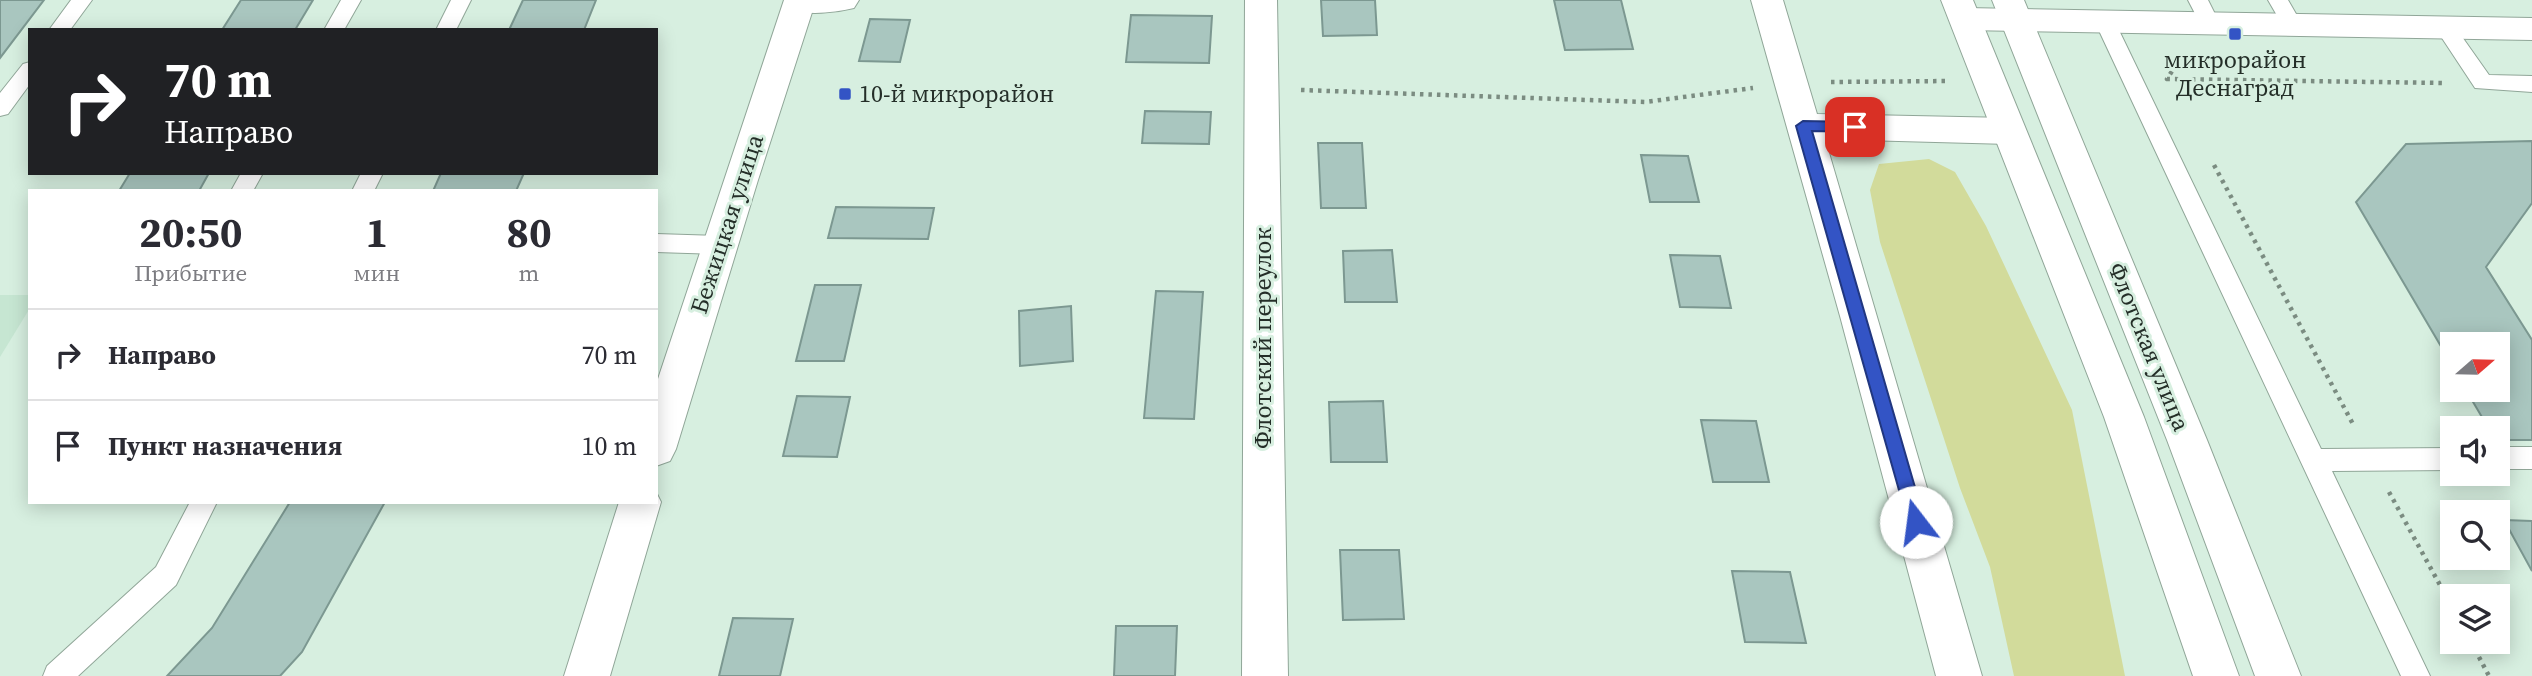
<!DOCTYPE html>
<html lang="ru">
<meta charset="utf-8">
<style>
body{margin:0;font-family:"Source Serif 4",serif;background:#f2f2f3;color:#2b2b33;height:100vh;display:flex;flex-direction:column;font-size:26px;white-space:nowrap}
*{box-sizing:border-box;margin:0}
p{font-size:23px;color:#7c7c81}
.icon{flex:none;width:38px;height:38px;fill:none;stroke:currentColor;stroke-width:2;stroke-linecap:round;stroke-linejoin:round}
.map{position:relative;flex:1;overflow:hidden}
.drawer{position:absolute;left:28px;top:189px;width:630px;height:315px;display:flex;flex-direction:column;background:#fff;border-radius:0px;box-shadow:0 4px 18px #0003}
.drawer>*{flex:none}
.banner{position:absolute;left:28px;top:28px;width:630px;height:147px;border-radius:0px;box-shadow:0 4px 18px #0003;background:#202124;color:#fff;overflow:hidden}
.needle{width:46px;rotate:70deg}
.buttons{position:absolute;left:2440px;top:332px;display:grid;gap:14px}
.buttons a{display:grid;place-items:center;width:70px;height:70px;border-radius:0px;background:#fff;box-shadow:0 4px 18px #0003;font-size:35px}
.pin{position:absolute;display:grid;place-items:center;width:60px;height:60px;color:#fff;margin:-30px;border-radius:14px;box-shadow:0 4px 10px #0006}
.me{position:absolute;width:77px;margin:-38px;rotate:345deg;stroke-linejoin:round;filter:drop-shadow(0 0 5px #0008)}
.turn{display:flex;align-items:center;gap:24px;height:147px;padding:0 21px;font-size:32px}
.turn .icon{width:91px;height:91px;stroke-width:2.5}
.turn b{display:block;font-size:49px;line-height:60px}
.eta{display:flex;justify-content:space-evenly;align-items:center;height:119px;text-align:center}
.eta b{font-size:42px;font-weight:700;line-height:49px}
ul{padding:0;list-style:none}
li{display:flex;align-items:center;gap:21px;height:91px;padding:0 21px;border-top:2px solid #e1e1e2}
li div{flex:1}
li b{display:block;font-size:26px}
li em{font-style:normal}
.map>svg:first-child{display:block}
.built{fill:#c6e6d2}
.green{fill:#d2db9b}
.building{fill:#a9c6bf;stroke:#7c9891;stroke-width:2}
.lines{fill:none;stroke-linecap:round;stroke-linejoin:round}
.lane-casing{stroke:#90a698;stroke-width:2}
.street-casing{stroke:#90a698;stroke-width:2}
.secondary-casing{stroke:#90a698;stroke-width:2}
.primary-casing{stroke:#90a698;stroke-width:2}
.path{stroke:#7b8c81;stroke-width:4.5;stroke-dasharray:3.5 5;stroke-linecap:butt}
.lane{fill:#fff;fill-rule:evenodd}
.street{fill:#fff;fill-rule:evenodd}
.secondary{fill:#fff;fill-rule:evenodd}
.primary{fill:#fff;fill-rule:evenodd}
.route{fill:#3354c5;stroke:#213780;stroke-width:2}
.poi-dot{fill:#3354c5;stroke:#d7efe0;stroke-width:2.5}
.labels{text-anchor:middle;stroke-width:6;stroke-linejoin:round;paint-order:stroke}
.poi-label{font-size:24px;fill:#242e28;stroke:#d7efe0}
.street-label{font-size:24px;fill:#242e28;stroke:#d7efe0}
</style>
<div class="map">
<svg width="2532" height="676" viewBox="0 0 2532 676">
<rect width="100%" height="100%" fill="#d7efe0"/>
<path class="built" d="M 0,295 L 30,295 L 30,308 L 0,357 Z"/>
<path class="green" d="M 1929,159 L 1955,172 L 1986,226 L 2072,410 L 2125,676 L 2014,676 L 1990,567 L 1960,488 L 1880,242 L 1870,190 L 1879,164 Z"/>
<path class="building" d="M 0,0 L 44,0 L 0,58 Z
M 241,0 L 313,0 L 295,30 L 222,30 Z
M 523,0 L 596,0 L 584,30 L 509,30 Z
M 1321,0 L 1375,0 L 1377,35 L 1323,36 Z
M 1554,0 L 1621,0 L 1633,49 L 1565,50 Z
M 1131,15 L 1212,16 L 1209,63 L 1126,62 Z
M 870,19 L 910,20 L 900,62 L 859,61 Z
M 1145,111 L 1211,112 L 1209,144 L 1142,143 Z
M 2532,141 L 2532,203 L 2486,267 L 2532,340 L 2532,440 L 2497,440 L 2497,429 L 2489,429 L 2466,390 L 2497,390 L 2497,345 L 2452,345 L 2452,365 L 2356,202 L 2406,144 Z
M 1318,143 L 1362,143 L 1366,208 L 1321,208 Z
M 1641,155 L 1688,156 L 1699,202 L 1650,202 Z
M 130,173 L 209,173 L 199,191 L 119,191 Z
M 441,173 L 524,173 L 516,191 L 433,191 Z
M 836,207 L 934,208 L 928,239 L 828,238 Z
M 1392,250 L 1397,302 L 1345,302 L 1343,251 Z
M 1670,255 L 1720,256 L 1731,308 L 1680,307 Z
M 815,285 L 861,285 L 844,361 L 796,361 Z
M 1156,291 L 1203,292 L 1194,419 L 1144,418 Z
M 1071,306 L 1073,361 L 1020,366 L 1019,311 Z
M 797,396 L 850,397 L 837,457 L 783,456 Z
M 1383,401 L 1387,462 L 1331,462 L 1329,402 Z
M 1701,420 L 1756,421 L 1769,482 L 1713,482 Z
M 290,502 L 385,502 L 302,652 L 280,676 L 167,676 L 212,628 Z
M 2504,520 L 2532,521 L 2532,571 Z
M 1340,550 L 1399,550 L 1404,619 L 1343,620 Z
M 1732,571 L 1790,572 L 1806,643 L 1745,642 Z
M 733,618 L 793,619 L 780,676 L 719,676 Z
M 1116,626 L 1177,626 L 1175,676 L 1114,676 Z"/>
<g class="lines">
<defs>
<path id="lane" d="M 71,0 L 92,0 L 70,30 L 49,30 Z
M 341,0 L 361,0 L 344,30 L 324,30 Z
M 451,0 L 471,0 L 456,30 L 436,30 Z
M 2188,0 L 2208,0 L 2220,24 L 2217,29 L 2203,29 Z
M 2268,0 L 2288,0 L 2303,26 L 2300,31 L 2286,31 Z
M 2105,15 L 2112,17 L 2115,22 L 2321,449 L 2452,448 L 2452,470 L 2332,471 L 2430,676 L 2401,676 L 2095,22 L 2098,17 Z
M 2446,22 L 2453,24 L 2489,75 L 2532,76 L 2532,92 L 2475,88 L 2436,29 L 2439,24 Z
M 30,62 L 30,84 L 8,114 L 0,116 L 0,93 L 23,64 Z
M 241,173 L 263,173 L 253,191 L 231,191 Z
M 361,173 L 383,173 L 374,191 L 352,191 Z
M 656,234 L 719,236 L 727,239 L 731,245 L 727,251 L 719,254 L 656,252 Z
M 2497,447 L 2532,447 L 2532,469 L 2497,469 Z
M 190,502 L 217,502 L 176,585 L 78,676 L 43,676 L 47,666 L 156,567 Z"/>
<path id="street" d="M 785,0 L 859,0 L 854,8 C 834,13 809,15 789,10 Z
M 1245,0 L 1277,0 L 1288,676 L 1242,676 Z
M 1751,0 L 1783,0 L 1817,114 L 2009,118 L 2021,122 L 2026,131 L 2021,140 L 2009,144 L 1825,139 L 1982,676 L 1936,676 L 1840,316 Z
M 1965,8 L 2532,18 L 2532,40 L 1965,30 L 1954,27 L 1949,19 L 1954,11 Z"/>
<path id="secondary" d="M 784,0 L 816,0 L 758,180 L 676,449 L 670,461 L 656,466 L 656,385 Z
M 656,492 L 661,502 L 610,676 L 564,676 L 619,502 L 656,502 Z"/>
<path id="primary" d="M 1941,0 L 1973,0 L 2144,417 L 2239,676 L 2193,676 L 2104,417 Z
M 1992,0 L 2024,0 L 2207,440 L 2301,676 L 2255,676 L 2167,440 Z"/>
</defs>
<use href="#lane" class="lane-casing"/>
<use href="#street" class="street-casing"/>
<use href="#secondary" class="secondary-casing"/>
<use href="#primary" class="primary-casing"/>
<path class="path" d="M 2181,57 L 2167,79 L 2443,83
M 1831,82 L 1948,81
M 1301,90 L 1645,102 L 1753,88
M 2214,165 L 2354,426
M 2389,492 L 2452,607
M 2471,642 L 2489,676"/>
<use href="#lane" class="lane"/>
<use href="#street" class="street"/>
<use href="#secondary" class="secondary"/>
<use href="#primary" class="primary"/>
</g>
<path class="route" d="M 1803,121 L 1855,122 L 1862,127 L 1855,132 L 1812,131 L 1925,522 L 1923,527 L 1916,529 L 1910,527 L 1908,522 L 1796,126 Z"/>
<g class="poi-dot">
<rect x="2228" y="27" width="14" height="14" rx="3.5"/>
<rect x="838" y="87" width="14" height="14" rx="3.5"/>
</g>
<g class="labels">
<g class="poi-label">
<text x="2235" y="68">микрорайон<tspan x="2235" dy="28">Деснаград</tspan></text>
<text x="859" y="102" text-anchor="start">10-й микрорайон</text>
</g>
<g class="street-label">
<text transform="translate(727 224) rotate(-72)" y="8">Бежицкая улица</text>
<text transform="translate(1263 338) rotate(-90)" y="8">Флотский переулок</text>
<text transform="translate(2149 347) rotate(68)" y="8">Флотская улица</text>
</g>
</g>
</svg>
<div class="buttons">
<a><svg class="needle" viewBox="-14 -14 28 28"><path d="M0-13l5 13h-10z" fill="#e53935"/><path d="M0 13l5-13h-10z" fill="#7c7c81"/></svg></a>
<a><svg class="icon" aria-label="sound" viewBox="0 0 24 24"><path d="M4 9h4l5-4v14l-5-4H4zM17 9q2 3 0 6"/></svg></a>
<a><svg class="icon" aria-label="search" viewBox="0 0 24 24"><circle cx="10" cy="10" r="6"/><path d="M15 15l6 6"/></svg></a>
<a><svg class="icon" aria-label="layers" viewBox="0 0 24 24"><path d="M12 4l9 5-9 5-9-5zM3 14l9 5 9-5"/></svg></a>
</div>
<div class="pin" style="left:1855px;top:127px;background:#d93025"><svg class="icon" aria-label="arrive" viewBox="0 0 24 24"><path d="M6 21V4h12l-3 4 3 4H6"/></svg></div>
<svg class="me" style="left:1916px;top:522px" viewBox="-20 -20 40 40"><circle r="19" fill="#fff"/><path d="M0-13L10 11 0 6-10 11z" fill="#3354c5"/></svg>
<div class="banner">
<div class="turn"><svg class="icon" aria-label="right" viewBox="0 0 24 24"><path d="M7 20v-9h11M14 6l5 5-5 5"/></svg><div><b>70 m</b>Направо</div></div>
</div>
<section class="drawer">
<div class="eta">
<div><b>20:50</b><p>Прибытие</p></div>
<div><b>1</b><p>мин</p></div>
<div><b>80</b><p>m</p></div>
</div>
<ul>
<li><svg class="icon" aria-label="right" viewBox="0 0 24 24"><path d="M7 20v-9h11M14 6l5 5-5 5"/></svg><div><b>Направо</b></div><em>70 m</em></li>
<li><svg class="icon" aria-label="arrive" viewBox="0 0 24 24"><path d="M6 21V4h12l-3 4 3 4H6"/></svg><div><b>Пункт назначения</b></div><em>10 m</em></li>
</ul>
</section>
</div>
